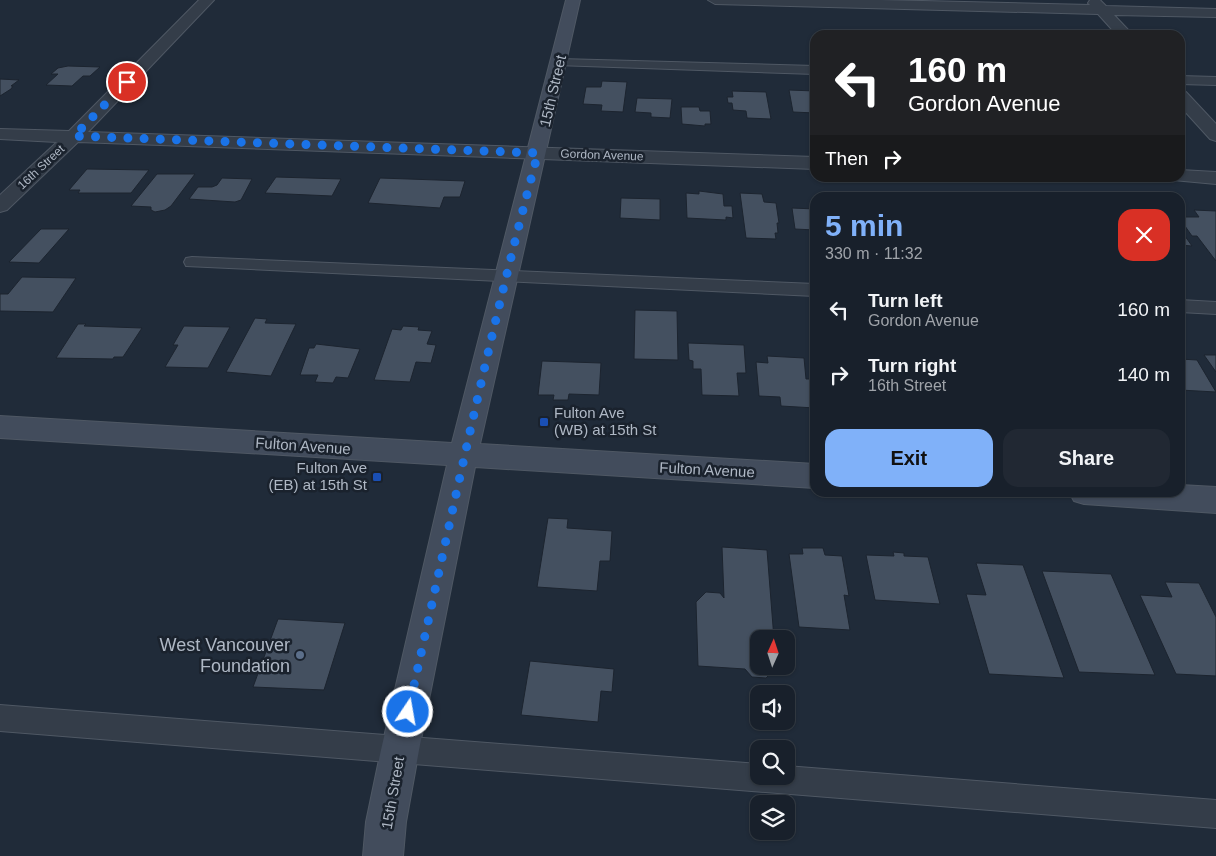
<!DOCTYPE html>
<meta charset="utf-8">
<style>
body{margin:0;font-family:Arial,sans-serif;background:#212833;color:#f1f3f6;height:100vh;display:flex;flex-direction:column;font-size:19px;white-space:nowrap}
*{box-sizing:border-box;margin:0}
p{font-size:16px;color:#9fa3a9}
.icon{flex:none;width:28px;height:28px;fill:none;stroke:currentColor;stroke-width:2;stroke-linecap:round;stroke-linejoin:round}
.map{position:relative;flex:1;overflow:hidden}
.drawer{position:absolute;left:810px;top:192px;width:375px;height:305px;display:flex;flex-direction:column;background:#18202b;border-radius:15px;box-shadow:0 1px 4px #0004,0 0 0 1px #363e47}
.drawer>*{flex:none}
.guide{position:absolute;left:810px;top:30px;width:375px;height:152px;border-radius:15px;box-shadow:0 1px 4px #0004,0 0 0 1px #363e47;background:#202124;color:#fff;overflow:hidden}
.needle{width:32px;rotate:3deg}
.tools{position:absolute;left:750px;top:630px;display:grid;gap:10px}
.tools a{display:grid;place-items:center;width:45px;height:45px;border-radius:10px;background:#18202b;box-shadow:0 1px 4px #0004,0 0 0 1px #363e47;font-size:25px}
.pin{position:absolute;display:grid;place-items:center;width:42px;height:42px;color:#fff;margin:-21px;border:2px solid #fff;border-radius:50%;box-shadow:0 1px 5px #0007}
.me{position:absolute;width:55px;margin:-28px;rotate:12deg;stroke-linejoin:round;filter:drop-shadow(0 0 4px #0008)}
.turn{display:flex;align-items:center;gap:18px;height:105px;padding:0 15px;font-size:22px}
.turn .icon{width:65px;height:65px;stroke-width:2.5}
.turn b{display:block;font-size:35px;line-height:42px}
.then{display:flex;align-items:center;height:48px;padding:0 15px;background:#0003;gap:10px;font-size:19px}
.round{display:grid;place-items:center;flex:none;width:52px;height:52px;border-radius:15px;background:#212833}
.headline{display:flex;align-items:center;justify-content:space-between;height:85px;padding:0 15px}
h1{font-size:30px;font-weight:700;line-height:38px;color:#80b1f9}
.button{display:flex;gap:10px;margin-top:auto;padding:10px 15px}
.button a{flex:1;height:58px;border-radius:15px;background:#80b1f9;color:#111;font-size:20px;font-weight:700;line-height:58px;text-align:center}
.button a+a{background:#212833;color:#f1f3f6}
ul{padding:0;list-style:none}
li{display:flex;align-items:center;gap:15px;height:65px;padding:0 15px}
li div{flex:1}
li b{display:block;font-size:19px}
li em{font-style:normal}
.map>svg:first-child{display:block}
.building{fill:#445060;stroke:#1c242f}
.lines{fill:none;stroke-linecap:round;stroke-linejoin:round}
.lane-casing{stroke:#4f5864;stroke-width:2}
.street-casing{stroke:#4f5864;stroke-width:2}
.secondary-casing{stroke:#4f5864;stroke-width:2}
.lane{fill:#343d49;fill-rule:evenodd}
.street{fill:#343d49;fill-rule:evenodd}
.secondary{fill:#424c5c;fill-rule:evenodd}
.route{stroke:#1a73e8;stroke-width:9;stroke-dasharray:0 16.2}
.transit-dot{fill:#1a4fb4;stroke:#1a222d;stroke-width:2}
.service-dot{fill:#5c6f8a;stroke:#1a222d;stroke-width:2}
.labels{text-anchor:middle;stroke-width:5;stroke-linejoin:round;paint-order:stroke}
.far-street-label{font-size:12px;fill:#afb8c5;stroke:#1a222d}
.street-label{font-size:15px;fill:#afb8c5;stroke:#1a222d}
.poi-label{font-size:15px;fill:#afb8c5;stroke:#1a222d;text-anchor:start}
.near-poi-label{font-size:18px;fill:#afb8c5;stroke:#1a222d;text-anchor:end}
</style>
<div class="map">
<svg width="1216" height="856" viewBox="0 0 1216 856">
<rect width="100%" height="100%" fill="#202b39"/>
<path class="building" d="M 68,66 L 100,67 L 90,76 L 83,76 L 72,86 L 46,85 L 58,74 L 51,74 L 58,68 Z
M 0,79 L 19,80 L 11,86 L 13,86 L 11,89 L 0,96 Z
M 602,81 L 627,82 L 623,112 L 601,111 L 602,105 L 583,104 L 586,87 L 601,87 Z
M 789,90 L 815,91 L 815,113 L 793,112 Z
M 732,91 L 766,92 L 771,119 L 747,118 L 746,111 L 733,110 L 732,103 L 728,103 L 727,97 L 733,97 Z
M 637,98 L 672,99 L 670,118 L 651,117 L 651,113 L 635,112 Z
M 681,107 L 699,107 L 700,111 L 710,111 L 711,124 L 705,124 L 705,126 L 682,124 Z
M 87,169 L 149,170 L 131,193 L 78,193 L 80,190 L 69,190 Z
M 157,174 L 195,174 L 171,206 L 165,210 L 155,212 L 151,210 L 151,207 L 131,206 Z
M 276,177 L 341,179 L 332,196 L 265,193 Z
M 222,178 L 252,179 L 241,200 L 235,202 L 189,199 L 198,187 L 212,187 L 217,185 Z
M 380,178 L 465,181 L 460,197 L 444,197 L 440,208 L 368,203 Z
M 699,191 L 723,194 L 724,206 L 732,206 L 733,218 L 726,217 L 726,220 L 687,218 L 686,193 L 699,194 Z
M 740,193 L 762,194 L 764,202 L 776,203 L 779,223 L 777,223 L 778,233 L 775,233 L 776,239 L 746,238 Z
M 621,198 L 660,199 L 660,220 L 620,218 Z
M 792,208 L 815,209 L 815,230 L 795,229 Z
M 1194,210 L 1216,211 L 1216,261 L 1197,236 L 1192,236 L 1180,219 L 1180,217 L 1199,217 Z
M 41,229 L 69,229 L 39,263 L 9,262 Z
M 1180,229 L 1192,246 L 1180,245 Z
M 22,277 L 76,278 L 53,312 L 0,311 L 0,294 L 8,294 Z
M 635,310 L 677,311 L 678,360 L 634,359 Z
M 255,318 L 267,319 L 265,323 L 296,324 L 271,376 L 226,372 Z
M 78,324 L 86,324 L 84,326 L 142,328 L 123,357 L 114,357 L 113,359 L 56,358 Z
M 184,326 L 230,327 L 208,368 L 165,367 L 178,345 L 173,345 Z
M 403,326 L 419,327 L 418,330 L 432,331 L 427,344 L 436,345 L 431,363 L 416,362 L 410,382 L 374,380 L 392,329 L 401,330 Z
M 688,343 L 744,345 L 746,373 L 737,373 L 739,396 L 702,395 L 701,369 L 693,369 L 693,361 L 689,360 Z
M 316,344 L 360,349 L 348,378 L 336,377 L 333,383 L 315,382 L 318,375 L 300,375 L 309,348 L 314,348 Z
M 1204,355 L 1216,355 L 1216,372 Z
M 767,356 L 804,358 L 806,379 L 815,379 L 815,408 L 781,406 L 780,397 L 759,396 L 756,362 L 768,363 Z
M 1180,359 L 1197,360 L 1216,392 L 1180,390 Z
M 542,361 L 601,363 L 599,395 L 569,394 L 568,400 L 553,400 L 554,395 L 538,395 Z
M 548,518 L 568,519 L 567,528 L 612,531 L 610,561 L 600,561 L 597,591 L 537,587 Z
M 722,547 L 767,550 L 774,639 L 759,639 L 759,666 L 777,667 L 766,678 L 752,677 L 745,669 L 698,666 L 696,602 L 706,592 L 720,593 L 724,598 Z
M 802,548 L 823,548 L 825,555 L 842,556 L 849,596 L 844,595 L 850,630 L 799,627 L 789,554 L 803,554 Z
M 893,552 L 904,553 L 904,556 L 928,557 L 940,604 L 875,600 L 866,555 L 894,556 Z
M 976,563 L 1023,565 L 1064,678 L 989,674 L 966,594 L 986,595 Z
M 1042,571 L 1111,574 L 1155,675 L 1079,672 Z
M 1165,582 L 1199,583 L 1216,617 L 1216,676 L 1176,674 L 1140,595 L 1172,597 Z
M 278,619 L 345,623 L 324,690 L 253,687 Z
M 530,661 L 614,669 L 612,692 L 601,691 L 598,722 L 521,715 Z"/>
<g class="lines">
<defs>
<path id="lane" d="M 560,59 L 815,66 L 815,74 L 556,65 L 554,63 Z
M 1180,76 L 1216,77 L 1216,85 L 1180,84 Z
M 192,257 L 815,284 L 815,296 L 186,266 L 184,262 L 186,258 Z
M 1180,300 L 1216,302 L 1216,314 L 1180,312 Z
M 0,705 L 759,764 L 759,776 L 786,776 L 786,766 L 1216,800 L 1216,828 L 0,731 Z"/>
<path id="street" d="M 199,0 L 214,0 L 88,132 L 815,157 L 815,169 L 78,142 L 7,210 L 0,212 L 0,195 L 57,142 L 0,139 L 0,129 L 69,131 Z
M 708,0 L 880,0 L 1090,5 L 1088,3 L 1090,0 L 1100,0 L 1106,6 L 1216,9 L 1216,17 L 1114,15 L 1133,35 L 1117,35 L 1098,14 L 715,4 Z
M 1180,91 L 1186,92 L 1216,124 L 1216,141 L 1210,139 L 1180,106 Z
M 1180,170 L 1216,172 L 1216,184 L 1173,180 L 1171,178 L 1180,178 Z"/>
<path id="secondary" d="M 566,0 L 580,0 L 480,444 L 815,464 L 815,488 L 475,467 L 419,750 L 406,822 L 403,856 L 363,856 L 366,822 L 381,750 L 447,465 L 0,438 L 0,416 L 452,443 Z
M 1180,485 L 1216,487 L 1216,513 L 1084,504 L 1074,501 L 1069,492 L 1180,492 Z"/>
</defs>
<use href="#lane" class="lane-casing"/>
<use href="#street" class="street-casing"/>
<use href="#secondary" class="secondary-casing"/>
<use href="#lane" class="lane"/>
<use href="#street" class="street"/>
<use href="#secondary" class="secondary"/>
</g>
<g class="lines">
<path class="route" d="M 127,82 L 74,136 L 538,153 C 488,338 450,525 408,712"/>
</g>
<g class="transit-dot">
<rect x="539" y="417" width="10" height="10" rx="2.5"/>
<rect x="372" y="472" width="10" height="10" rx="2.5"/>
</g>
<circle class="service-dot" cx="300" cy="655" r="5"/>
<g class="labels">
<g class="far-street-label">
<text transform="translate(602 155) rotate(2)" y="4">Gordon Avenue</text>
<text transform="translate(41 167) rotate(-43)" y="4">16th Street</text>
</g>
<g class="street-label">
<text transform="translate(553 91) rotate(-77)" y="5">15th Street</text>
<text transform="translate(303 446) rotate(4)" y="5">Fulton Avenue</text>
<text transform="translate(707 470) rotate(3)" y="5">Fulton Avenue</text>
<text transform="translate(393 793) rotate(-80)" y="5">15th Street</text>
</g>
<g class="poi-label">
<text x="554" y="418">Fulton Ave<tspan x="554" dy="17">(WB) at 15th St</tspan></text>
<text x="367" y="473" text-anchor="end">Fulton Ave<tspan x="367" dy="17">(EB) at 15th St</tspan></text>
</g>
<g class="near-poi-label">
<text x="290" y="651">West Vancouver<tspan x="290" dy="21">Foundation</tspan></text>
</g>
</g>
</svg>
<div class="tools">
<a><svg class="needle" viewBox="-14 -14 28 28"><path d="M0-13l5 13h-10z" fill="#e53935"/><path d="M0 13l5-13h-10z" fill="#9fa3a9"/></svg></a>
<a><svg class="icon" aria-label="sound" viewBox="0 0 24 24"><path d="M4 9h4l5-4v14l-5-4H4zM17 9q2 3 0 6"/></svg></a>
<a><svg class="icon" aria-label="search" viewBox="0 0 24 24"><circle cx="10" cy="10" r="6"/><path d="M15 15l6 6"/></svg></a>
<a><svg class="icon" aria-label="layers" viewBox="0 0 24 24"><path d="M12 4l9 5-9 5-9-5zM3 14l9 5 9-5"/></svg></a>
</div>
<div class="pin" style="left:127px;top:82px;background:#d93025"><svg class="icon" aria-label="arrive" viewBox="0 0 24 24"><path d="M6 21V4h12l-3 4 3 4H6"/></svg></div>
<svg class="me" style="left:408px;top:712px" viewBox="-20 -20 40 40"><circle r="17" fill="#1a73e8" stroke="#fff" stroke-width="3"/><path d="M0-11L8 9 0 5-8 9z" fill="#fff"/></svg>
<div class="guide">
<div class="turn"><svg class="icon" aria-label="left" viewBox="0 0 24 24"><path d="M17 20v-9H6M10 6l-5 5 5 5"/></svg><div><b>160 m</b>Gordon Avenue</div></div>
<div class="then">Then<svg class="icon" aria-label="right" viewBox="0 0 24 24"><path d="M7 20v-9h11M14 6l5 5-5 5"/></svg></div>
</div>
<section class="drawer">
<div class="headline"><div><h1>5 min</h1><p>330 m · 11:32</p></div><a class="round" style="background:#d93025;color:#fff"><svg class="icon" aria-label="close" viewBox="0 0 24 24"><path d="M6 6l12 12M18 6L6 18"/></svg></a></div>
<ul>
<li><svg class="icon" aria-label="left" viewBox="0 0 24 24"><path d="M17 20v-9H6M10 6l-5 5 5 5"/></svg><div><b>Turn left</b><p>Gordon Avenue</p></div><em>160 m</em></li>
<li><svg class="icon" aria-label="right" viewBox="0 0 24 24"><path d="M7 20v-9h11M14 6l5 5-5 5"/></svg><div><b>Turn right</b><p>16th Street</p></div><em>140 m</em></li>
</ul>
<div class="button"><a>Exit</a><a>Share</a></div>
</section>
</div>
